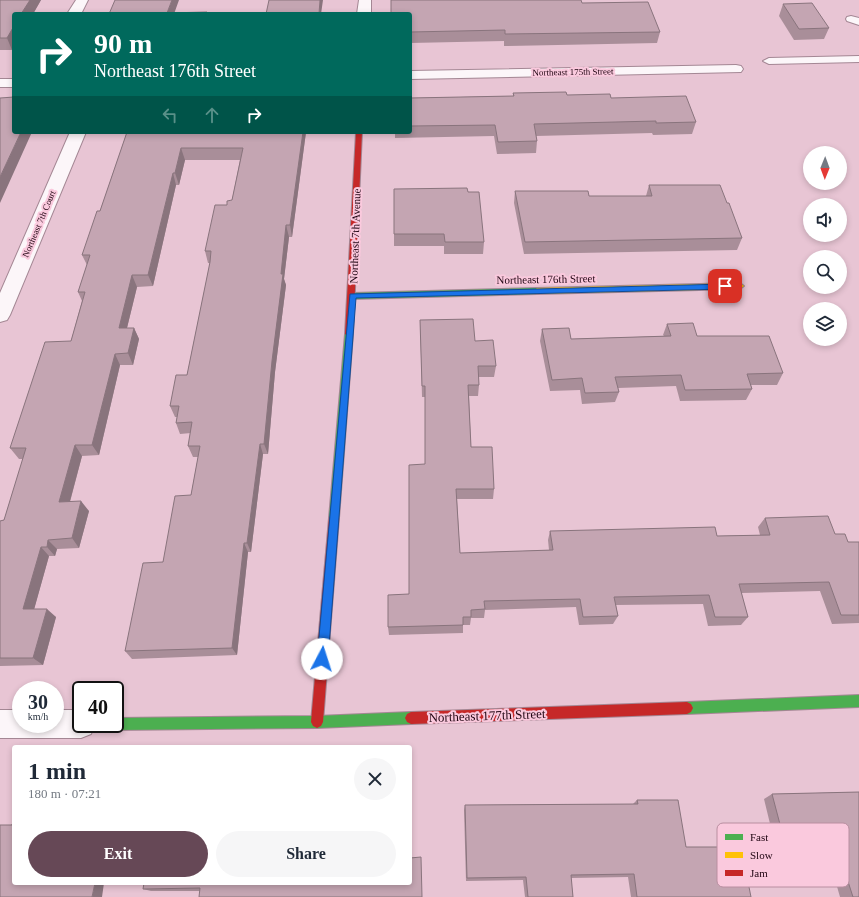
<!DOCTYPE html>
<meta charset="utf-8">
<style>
body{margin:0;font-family:"Times New Roman",serif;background:#f6f6f7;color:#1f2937;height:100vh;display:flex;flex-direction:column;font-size:15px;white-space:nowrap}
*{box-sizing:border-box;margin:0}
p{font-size:13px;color:#747a83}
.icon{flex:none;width:22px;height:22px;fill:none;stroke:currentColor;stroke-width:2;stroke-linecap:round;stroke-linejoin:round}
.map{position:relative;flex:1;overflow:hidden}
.side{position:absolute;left:12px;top:745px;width:400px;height:140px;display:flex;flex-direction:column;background:#fff;border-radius:4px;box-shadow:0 2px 6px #0003}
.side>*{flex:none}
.top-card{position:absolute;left:12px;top:12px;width:400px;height:122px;border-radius:4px;box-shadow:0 2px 6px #0003;background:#00695c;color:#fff;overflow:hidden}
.needle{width:26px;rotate:181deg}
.buttons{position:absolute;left:803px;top:146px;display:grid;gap:8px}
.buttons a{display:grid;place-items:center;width:44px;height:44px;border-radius:50%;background:#fff;box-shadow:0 2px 6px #0003;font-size:20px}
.speed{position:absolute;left:12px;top:681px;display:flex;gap:8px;font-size:20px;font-weight:700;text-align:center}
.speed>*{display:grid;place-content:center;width:52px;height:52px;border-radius:50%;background:#fff;box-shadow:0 2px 6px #0003;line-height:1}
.speed small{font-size:10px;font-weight:400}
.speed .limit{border:2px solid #111;border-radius:6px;background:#fff;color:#111}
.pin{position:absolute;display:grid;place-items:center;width:34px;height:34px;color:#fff;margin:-17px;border-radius:8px;box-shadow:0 2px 6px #0006}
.me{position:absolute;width:44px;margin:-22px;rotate:5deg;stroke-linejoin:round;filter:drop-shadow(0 0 3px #0008)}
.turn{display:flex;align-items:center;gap:14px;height:84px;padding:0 16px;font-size:18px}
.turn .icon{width:52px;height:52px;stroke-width:2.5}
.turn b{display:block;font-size:28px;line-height:34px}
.lanes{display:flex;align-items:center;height:38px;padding:0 16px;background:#0003;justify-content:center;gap:20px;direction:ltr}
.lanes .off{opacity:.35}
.round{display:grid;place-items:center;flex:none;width:42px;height:42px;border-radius:21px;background:#f6f6f7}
.overview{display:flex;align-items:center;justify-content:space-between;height:68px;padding:0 16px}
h1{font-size:24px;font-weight:700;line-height:30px}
.button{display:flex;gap:8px;margin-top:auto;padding:8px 16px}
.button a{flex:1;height:46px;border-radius:24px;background:#664856;color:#fff;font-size:16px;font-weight:700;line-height:46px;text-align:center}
.button a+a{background:#f6f6f7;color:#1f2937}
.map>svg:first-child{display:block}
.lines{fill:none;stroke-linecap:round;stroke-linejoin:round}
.lane-casing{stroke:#a48794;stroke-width:2}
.street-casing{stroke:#a48794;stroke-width:2}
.fast-casing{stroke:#a48794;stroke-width:2}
.slow-casing{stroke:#a48794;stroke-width:2}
.jam-casing{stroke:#a48794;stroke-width:2}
.lane{fill:#fcf6f9;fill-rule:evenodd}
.street{fill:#fcf6f9;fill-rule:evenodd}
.fast{fill:#4caf50;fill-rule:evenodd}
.slow{fill:#ffc107;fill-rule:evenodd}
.jam{fill:#c62828;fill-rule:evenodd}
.wall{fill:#a98e99}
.shaded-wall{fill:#89747d}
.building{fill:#c4a5b2;stroke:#89747d}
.route{fill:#1a73e8;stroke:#114b97}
.labels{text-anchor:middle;stroke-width:4;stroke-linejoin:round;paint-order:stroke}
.far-street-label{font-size:9px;fill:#200512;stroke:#fac9dd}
.street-label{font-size:11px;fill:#200512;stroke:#fac9dd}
.near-street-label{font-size:13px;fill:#200512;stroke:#fac9dd}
.key{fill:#fac9dd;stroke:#b98ea0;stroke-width:1}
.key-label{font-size:11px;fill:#200512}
</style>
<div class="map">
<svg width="859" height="897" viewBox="0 0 859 897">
<rect width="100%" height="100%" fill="#e8c5d4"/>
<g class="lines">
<defs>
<path id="lane" d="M 851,16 L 859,18 L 859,25 L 847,21 L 846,19 L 847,17 Z
M 859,56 L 859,62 L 769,64 L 763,61 L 769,58 Z"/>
<path id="street" d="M 76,0 L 88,0 L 81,14 L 67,14 Z
M 359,0 L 371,0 L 371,14 L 357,14 Z
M 736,65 L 741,66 L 743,69 L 741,72 L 410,79 L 410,71 Z
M 0,79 L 14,79 L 14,87 L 0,87 Z
M 70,132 L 86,132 L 10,315 L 7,320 L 0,322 L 0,293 Z
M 0,710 L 21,710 L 21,724 L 55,724 L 55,710 L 81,710 L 81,724 L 95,724 L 91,734 L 81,738 L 0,738 Z"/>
<path id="fast" d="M 537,288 L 541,291 L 537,294 L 352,299 L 348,296 L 352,293 Z
M 349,331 L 353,334 L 339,518 L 337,521 L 334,522 L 331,521 L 329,518 L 345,334 Z
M 859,695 L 859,707 L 687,714 L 683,712 L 681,708 L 683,704 L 687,702 Z
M 411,712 L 415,714 L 417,718 L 415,722 L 411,724 L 317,728 L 115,730 L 111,728 L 109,724 L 115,724 L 115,718 L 317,716 Z"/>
<path id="slow" d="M 740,283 L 744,286 L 740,289 L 537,294 L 533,291 L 537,288 Z"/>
<path id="jam" d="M 356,132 L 362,132 L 353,334 L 349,337 L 345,334 Z
M 334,514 L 337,515 L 339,518 L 323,722 L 321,726 L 317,728 L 313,726 L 311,722 L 329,518 L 331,515 Z
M 687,702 L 691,704 L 693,708 L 691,712 L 687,714 L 411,724 L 407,722 L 405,718 L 407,714 L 411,712 Z"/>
</defs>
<use href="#lane" class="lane-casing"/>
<use href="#street" class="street-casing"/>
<use href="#fast" class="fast-casing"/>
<use href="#slow" class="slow-casing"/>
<use href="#jam" class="jam-casing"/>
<use href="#lane" class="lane"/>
<use href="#street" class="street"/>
<use href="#fast" class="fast"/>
<use href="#slow" class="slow"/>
<use href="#jam" class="jam"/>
</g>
<path class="wall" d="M 0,0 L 41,0 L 33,14 L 14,14 L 14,46 L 12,50 L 0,50 Z
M 582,3 L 660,32 L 657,43 L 504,46 L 504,41 L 410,43 L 410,14 Z
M 783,4 L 829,28 L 824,39 L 794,40 L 779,16 Z
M 513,93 L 567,95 L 611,98 L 696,122 L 692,134 L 653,135 L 652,133 L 536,136 L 537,141 L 536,153 L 497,154 L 494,136 L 395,138 L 395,132 L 410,132 L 410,98 L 513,96 Z
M 127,132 L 306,132 L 292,237 L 289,237 L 284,279 L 286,285 L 275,372 L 268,454 L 263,454 L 251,552 L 248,552 L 237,655 L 132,659 L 125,651 L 191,495 L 198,457 L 193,457 L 188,446 L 191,433 L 180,434 L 176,423 L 177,417 L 175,417 L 170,406 L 187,375 L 210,263 L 208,263 L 205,251 L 227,205 L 232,200 L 240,160 L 185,160 L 179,185 L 176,185 L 153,286 L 137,287 L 127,328 L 134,328 L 139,339 L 133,365 L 120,365 L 99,455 L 82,456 L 70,502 L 89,511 L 79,548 L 57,549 L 55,556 L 49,556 L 34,609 L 56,617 L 43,665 L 0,666 L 0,521 L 4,520 L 23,459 L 19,459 L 10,448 L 71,341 L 82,301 L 78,292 L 87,265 L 82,255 L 100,211 Z
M 649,185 L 727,203 L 742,238 L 737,250 L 524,254 L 514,203 L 515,191 L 589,196 L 646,196 Z
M 468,192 L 484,242 L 483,254 L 444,254 L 444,246 L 394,246 L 394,234 Z
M 420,320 L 475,341 L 496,366 L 494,377 L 478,377 L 479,385 L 478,396 L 469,396 L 471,447 L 494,489 L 493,499 L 457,499 L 460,553 L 549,550 L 548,540 L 550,531 L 717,536 L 760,535 L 758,527 L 765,518 L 835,534 L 848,542 L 859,542 L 859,623 L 832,624 L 820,591 L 741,593 L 748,617 L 741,625 L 708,626 L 703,604 L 616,605 L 618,616 L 613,624 L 579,625 L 576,607 L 485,610 L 484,618 L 471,618 L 470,625 L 463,625 L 463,633 L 389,635 L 388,627 L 409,594 L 425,464 L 425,397 L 422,397 Z
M 667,324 L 783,373 L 777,385 L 751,385 L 752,389 L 746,400 L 680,401 L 676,386 L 618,388 L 619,392 L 615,402 L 582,404 L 580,390 L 550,391 L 540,341 L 542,329 L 571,339 L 664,336 L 663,335 Z
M 859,792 L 859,897 L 840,897 L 832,869 L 781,869 L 764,799 L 772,794 Z
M 637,800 L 686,847 L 751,897 L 631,897 L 628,877 L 571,878 L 573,897 L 525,897 L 523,880 L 466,881 L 464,810 L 465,805 L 633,804 Z
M 410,883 L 200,891 L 151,891 L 143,889 Z"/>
<path class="shaded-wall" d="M 30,0 L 41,0 L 33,14 L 21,14 Z
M 172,0 L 179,0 L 174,14 L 167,13 Z
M 320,0 L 323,0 L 321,14 L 319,14 Z
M 14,26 L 14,46 L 12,50 L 7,38 Z
M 21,132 L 32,132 L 0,203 L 0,177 Z
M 303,132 L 306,132 L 292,237 L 290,225 Z
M 181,148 L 185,160 L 179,185 L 175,173 Z
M 173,173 L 176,185 L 153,286 L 148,275 Z
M 286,225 L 289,237 L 284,279 L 286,285 L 275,372 L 268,454 L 264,444 L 272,361 Z
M 132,275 L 137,287 L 124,340 L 119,328 Z
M 134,328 L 139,339 L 133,365 L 128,353 Z
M 115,354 L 120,365 L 99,455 L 92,445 Z
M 260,444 L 263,454 L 251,552 L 247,543 Z
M 75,445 L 82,456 L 67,512 L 59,502 Z
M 81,501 L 89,511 L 79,548 L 72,538 Z
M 48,540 L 57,549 L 55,556 L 47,547 Z
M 244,543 L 248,552 L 237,655 L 232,648 Z
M 41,547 L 49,556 L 32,617 L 23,609 Z
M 47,609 L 56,617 L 43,665 L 33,658 Z
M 95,883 L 104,883 L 102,897 L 92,897 Z"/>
<path class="building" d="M 0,0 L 30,0 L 21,14 L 14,14 L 14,26 L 7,38 L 0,38 Z
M 115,0 L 172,0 L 167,13 L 207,12 L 206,14 L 109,14 Z
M 269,0 L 320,0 L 319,14 L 266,14 Z
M 391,0 L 581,0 L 582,3 L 648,2 L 660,32 L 505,34 L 505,30 L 410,32 L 410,14 L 391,14 Z
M 812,3 L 829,28 L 799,29 L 783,4 Z
M 566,92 L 567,95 L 610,94 L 611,98 L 686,96 L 696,122 L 656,123 L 656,121 L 534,124 L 537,141 L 498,142 L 495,125 L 410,126 L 410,98 L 514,96 L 513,93 Z
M 14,97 L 14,132 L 21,132 L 0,177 L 0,98 Z
M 127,132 L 303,132 L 290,225 L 286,225 L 281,274 L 283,274 L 272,361 L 264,444 L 260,444 L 247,543 L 244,543 L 232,648 L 125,651 L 143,563 L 163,562 L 175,496 L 191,495 L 200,446 L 188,446 L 192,422 L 176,423 L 179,406 L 170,406 L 176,375 L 187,375 L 210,262 L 211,251 L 205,251 L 215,205 L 227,205 L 227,201 L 232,200 L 243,148 L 181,148 L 175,173 L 173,173 L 148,275 L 132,275 L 119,328 L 134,328 L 128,353 L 115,354 L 92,445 L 75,445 L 59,502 L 81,501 L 72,538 L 48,540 L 47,547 L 41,547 L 23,609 L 47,609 L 33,658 L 0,658 L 0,521 L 4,520 L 26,448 L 10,448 L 45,342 L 71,341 L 85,292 L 78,292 L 90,255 L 82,255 L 97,211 L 100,211 Z
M 649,185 L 720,185 L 727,203 L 729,203 L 742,238 L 525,242 L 515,191 L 588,191 L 589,196 L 652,196 Z
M 467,188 L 468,192 L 479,192 L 484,242 L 445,242 L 444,234 L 394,234 L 394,189 Z
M 473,319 L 475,341 L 493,340 L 496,366 L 478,366 L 479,385 L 468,385 L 471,447 L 492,447 L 494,489 L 456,489 L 460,553 L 553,550 L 550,531 L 715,527 L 717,536 L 770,535 L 765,518 L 828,516 L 835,534 L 845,534 L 848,542 L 859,542 L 859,615 L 841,615 L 829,582 L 739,584 L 748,617 L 715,617 L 709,595 L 614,597 L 618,616 L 583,617 L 580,599 L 484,601 L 485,609 L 471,610 L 471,617 L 463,617 L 463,625 L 388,627 L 388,595 L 409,594 L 409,465 L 425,464 L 425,386 L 422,386 L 420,320 Z
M 693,323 L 697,336 L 769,336 L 783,373 L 747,374 L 752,389 L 685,390 L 681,375 L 615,377 L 619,392 L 585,393 L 582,378 L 552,380 L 542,329 L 569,328 L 571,339 L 671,336 L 667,324 Z
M 859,792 L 859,897 L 853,897 L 843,866 L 791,866 L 772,794 Z
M 637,800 L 678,800 L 686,847 L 741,847 L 751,897 L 637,897 L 634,874 L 571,875 L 573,897 L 528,897 L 526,877 L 467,878 L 465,805 L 638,804 Z
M 12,824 L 14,824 L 14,883 L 95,883 L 92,897 L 0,897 L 0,825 L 12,825 Z
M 421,857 L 422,897 L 199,897 L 200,888 L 143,889 L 144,883 L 410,883 L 410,858 Z"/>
<path class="route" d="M 725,284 L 729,286 L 725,289 L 356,298 L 328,659 L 326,663 L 322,664 L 318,663 L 317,659 L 350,294 Z"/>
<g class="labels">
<g class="far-street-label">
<text transform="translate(573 72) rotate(-1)" y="3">Northeast 175th Street</text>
<text transform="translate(39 224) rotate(-67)" y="3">Northeast 7th Court</text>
</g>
<g class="street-label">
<text transform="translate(355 236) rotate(-88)" y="4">Northeast 7th Avenue</text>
<text transform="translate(546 279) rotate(-1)" y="4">Northeast 176th Street</text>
</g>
<g class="near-street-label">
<text transform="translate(487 715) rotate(-2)" y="5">Northeast 177th Street</text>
</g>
</g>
<rect x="717" y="823" width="132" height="64" rx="6" class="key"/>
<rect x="725" y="834" width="18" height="6" fill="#4caf50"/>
<rect x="725" y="852" width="18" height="6" fill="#ffc107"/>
<rect x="725" y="870" width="18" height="6" fill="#c62828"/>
<g class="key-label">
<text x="750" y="841">Fast</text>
<text x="750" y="859">Slow</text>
<text x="750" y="877">Jam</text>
</g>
</svg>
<div class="buttons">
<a><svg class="needle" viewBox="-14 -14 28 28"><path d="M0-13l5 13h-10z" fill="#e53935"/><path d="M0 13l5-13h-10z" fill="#747a83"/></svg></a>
<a><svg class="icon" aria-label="sound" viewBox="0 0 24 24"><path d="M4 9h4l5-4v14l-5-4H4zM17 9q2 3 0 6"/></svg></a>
<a><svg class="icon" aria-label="search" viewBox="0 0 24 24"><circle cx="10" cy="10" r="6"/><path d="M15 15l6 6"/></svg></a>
<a><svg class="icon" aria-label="layers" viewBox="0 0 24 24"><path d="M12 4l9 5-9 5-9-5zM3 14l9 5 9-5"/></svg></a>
</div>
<div class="speed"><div>30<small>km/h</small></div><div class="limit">40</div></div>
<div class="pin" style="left:725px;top:286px;background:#d93025"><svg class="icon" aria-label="arrive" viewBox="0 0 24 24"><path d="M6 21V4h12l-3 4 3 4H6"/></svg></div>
<svg class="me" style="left:322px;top:659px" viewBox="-20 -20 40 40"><circle r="19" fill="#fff"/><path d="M0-13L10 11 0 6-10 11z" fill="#1a73e8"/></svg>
<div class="top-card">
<div class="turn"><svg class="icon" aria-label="right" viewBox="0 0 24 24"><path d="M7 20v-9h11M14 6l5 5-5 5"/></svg><div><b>90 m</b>Northeast 176th Street</div></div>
<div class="lanes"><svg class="icon off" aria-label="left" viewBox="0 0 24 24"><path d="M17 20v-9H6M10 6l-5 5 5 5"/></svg><svg class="icon off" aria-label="ahead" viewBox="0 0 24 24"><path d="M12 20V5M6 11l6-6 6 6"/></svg><svg class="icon" aria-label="right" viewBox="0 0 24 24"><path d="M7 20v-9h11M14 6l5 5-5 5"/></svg></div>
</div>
<section class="side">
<div class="overview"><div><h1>1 min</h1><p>180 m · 07:21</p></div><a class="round"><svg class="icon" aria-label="close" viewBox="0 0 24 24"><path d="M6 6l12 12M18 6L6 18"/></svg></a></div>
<div class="button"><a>Exit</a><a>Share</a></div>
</section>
</div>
